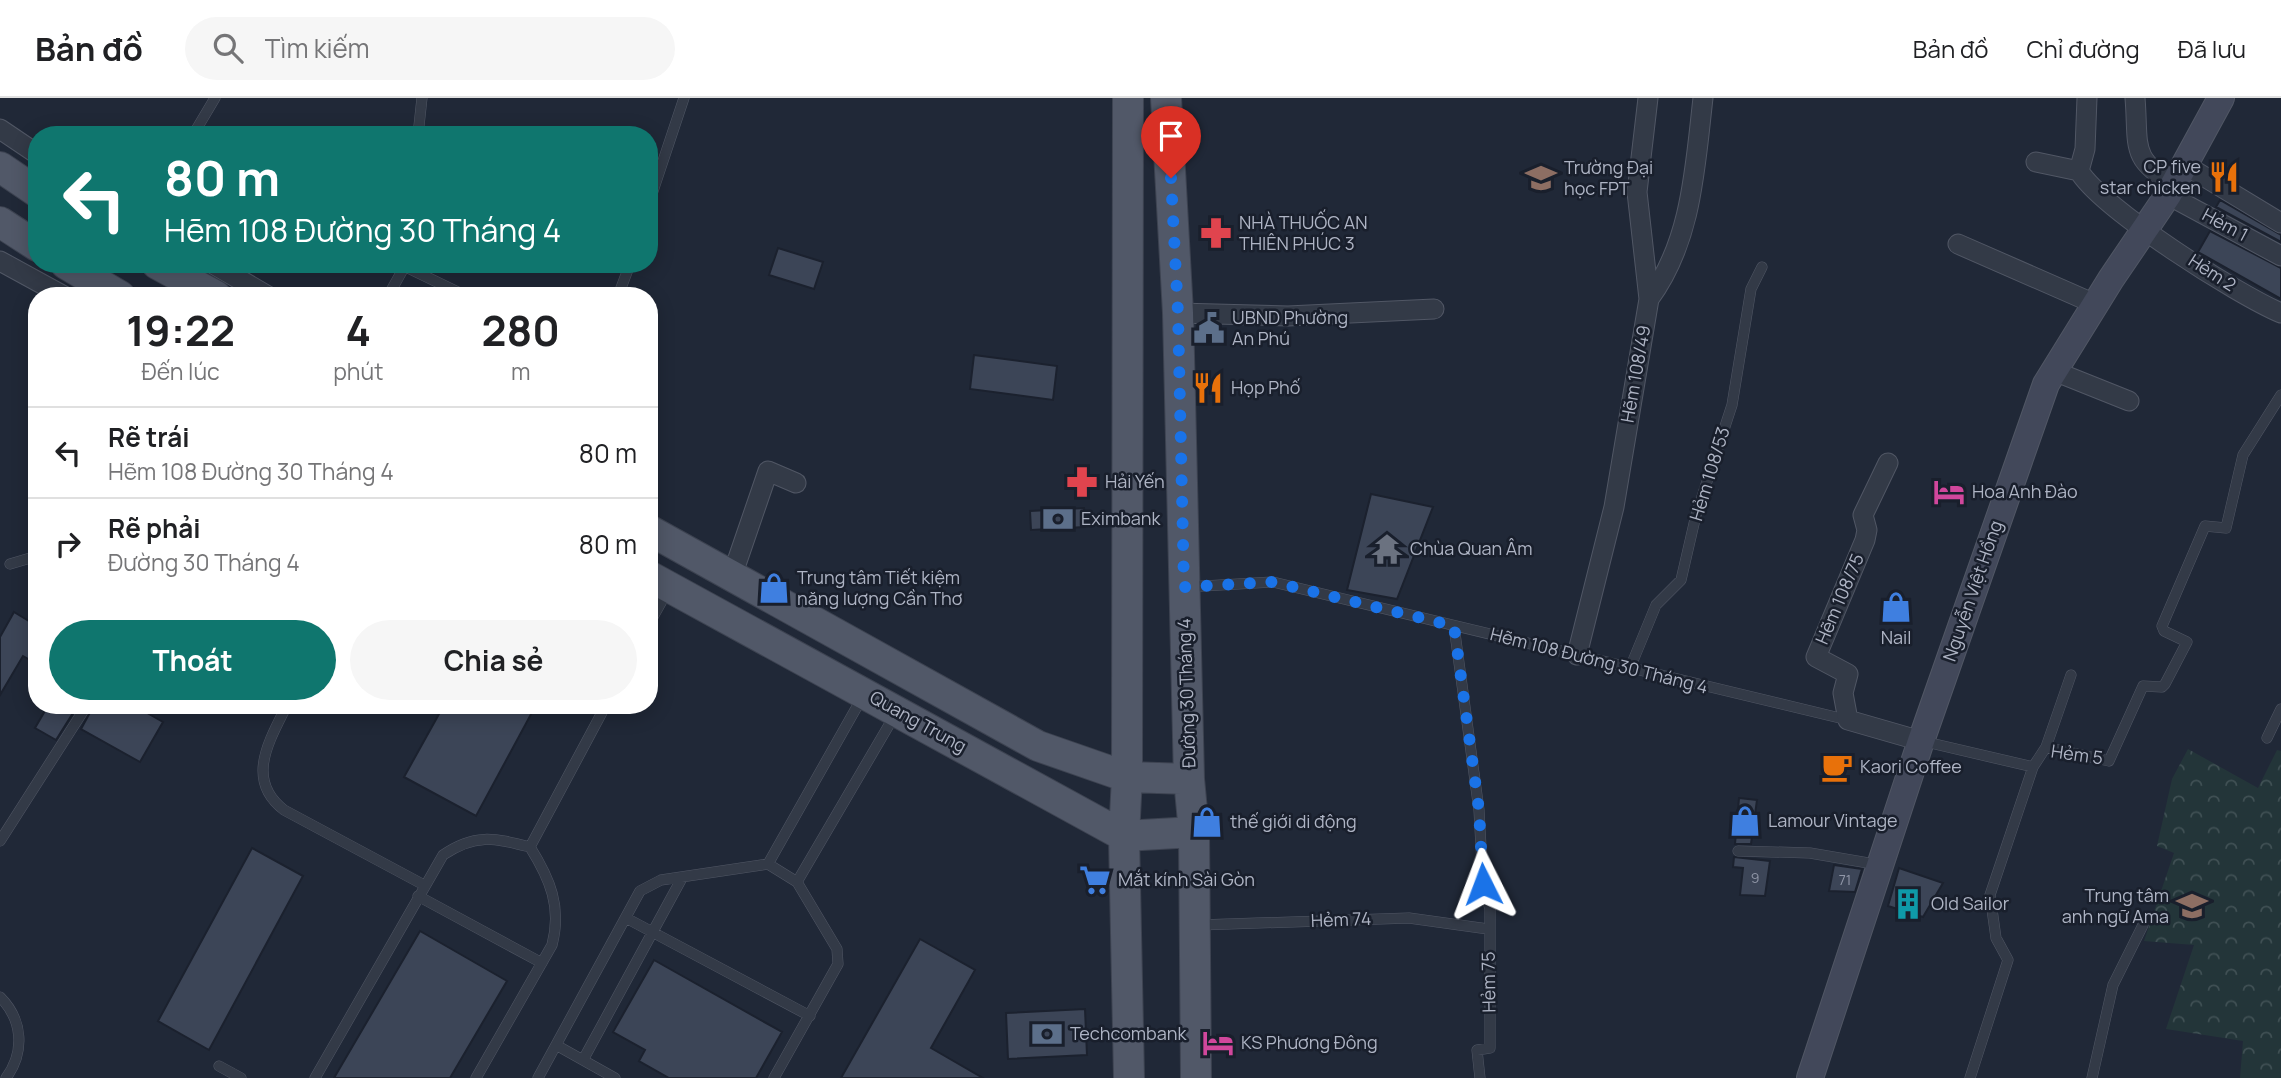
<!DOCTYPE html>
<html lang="vi">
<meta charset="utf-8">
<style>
body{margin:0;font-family:Manrope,sans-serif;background:#f6f6f6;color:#202124;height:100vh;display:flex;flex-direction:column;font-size:26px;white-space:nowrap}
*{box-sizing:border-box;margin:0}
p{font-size:23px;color:#757577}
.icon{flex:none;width:38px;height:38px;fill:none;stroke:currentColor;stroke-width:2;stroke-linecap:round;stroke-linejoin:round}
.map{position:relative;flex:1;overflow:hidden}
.sheet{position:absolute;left:28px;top:189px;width:630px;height:427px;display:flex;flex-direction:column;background:#fff;border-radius:28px;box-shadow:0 4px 18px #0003}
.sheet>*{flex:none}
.hud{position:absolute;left:28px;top:28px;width:630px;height:147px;border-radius:28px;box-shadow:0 4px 18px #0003;background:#0f766e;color:#fff;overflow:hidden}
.pin{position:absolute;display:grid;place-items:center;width:60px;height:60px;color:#fff;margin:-72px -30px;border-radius:50% 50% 50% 0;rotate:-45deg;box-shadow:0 0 7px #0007}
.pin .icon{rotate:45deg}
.me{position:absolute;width:77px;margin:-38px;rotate:357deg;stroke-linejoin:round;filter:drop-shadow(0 0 5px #0008)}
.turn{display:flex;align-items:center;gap:24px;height:147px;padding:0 21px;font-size:32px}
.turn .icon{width:91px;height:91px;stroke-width:2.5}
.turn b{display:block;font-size:49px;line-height:60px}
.eta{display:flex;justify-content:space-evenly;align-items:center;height:119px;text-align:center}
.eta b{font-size:42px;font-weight:700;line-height:49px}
.button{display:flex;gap:14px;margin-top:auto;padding:14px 21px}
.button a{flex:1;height:80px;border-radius:42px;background:#0f766e;color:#fff;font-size:28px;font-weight:700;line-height:80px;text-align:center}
.button a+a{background:#f6f6f6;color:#202124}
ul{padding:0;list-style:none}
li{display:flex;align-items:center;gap:21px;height:91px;padding:0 21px;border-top:2px solid #e0e0e0}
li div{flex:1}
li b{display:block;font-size:26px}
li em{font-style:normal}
header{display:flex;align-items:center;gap:42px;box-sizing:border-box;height:98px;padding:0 35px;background:#fff;border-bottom:2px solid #e0e0e0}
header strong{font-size:33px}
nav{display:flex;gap:38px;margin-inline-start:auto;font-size:24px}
.search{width:490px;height:63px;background:#f6f6f6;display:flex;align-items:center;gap:18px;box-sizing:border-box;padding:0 24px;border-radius:38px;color:#757577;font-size:26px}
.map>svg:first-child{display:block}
.forest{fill:url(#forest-crowns)}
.building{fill:#3c4557;stroke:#1b212e;stroke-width:2}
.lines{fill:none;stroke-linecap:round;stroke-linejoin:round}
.lane-casing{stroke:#515765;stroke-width:11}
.street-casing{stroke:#515765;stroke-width:21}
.secondary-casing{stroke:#515765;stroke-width:28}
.primary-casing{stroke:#3d4351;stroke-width:32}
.lane{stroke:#333a47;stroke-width:10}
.street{stroke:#333a47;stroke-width:19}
.secondary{stroke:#42485a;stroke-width:26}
.primary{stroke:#515868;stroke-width:30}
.route{stroke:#1a73e8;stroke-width:12;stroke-dasharray:0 21.6}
.labels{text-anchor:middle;stroke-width:5;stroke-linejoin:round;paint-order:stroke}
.number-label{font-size:14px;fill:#9298a9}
.poi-label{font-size:18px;fill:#aeb4c4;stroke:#191f2c;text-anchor:start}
.street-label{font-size:18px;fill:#aeb4c4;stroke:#191f2c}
</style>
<header>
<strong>Bản đồ</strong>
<div class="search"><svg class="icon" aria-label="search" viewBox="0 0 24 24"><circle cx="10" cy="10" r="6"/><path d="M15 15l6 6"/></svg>Tìm kiếm</div>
<nav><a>Bản đồ</a><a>Chỉ đường</a><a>Đã lưu</a></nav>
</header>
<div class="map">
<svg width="2281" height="980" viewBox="0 0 2281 980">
<defs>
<pattern id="forest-crowns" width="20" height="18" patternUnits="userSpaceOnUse" patternTransform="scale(1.75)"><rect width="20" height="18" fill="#233539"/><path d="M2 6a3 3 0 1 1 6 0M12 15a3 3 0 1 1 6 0" fill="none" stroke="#405054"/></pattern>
</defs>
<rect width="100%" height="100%" fill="#202837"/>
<path class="forest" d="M 2188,651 L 2258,690 L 2277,652 L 2281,653 L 2281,980 L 2240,980 L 2243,943 L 2166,931 L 2194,847 L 2144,843 L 2174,755 L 2157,748 L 2172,681 Z"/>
<path class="building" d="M 2220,102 L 2281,137 L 2281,144 L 2216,109 Z
M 2210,133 L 2281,170 L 2281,201 L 2198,154 Z
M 778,150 L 823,164 L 814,191 L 769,177 Z
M 974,257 L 1057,268 L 1053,302 L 970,291 Z
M 1371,396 L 1433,409 L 1397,501 L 1347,492 Z
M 1084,410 L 1085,429 L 1031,432 L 1030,413 Z
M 14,514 L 37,528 L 37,566 L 23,558 L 0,597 L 0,539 Z
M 39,607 L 78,607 L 56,642 L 35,630 L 46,611 Z
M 94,607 L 133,607 L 163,624 L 140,664 L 81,631 Z
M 444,607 L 536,607 L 476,718 L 404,679 Z
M 1739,700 L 1757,702 L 1751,746 L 1735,746 Z
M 252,750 L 303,778 L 209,952 L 158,923 Z
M 1734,759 L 1770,763 L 1765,798 L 1740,797 L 1743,770 L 1733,769 Z
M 1834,767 L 1862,771 L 1855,794 L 1829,793 Z
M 1899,770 L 1943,785 L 1923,819 L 1888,808 Z
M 420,833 L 507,883 L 450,980 L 334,980 Z
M 920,841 L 975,872 L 931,950 L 983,980 L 841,980 Z
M 654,862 L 782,934 L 756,980 L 669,980 L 639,963 L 645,952 L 613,934 Z
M 1085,911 L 1087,957 L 1008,961 L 1006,915 Z"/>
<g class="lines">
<defs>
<path id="lane" d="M 193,37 L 215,0
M 418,37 L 422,0
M 649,105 L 684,0
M 406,169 L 466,198
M 388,198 L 406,166
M 618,198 L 630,166
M 10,466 L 37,458
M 1186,489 L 1273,484 L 1848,622
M 649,526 L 668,492
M 1454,528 L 1479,712 L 1483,786 L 1490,811 L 1490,950 L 1477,952 L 1480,980
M 1630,570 L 1656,507 L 1681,482 L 1696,417 L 1732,307 L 1751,191 L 1762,169
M 287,607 C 269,643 245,682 284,712 L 424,787
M 2267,640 L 2281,611
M 1922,643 L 2033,669
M 2046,649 L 2071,577
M 0,743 L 87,607
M 1738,753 L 1810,755 L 1880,767
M 768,766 L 863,598
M 797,784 L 896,615
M 418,798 L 542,865
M 626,820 L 810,918
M 1199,827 L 1409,820 L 1488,831
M 0,899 C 23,922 25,954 6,980
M 556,947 L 615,980
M 583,962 L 682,780
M 219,968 L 241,980
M 315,980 L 443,757 C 475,735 494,740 530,749
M 476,980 L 552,847 C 562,809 550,781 530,749 L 606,607
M 538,980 L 640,793 L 661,782 L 768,766 L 797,784 L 837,851 L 838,866 L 774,980
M 1970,980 L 2008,862 L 1996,840 L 1990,797 L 2033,669 L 2046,649 L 2109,663 L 2143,588 L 2162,589 L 2165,586 L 2187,544 L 2164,533 L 2162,528 L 2205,428 L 2226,430 L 2243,357 L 2281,297
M 2092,980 L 2113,887 L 2143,827"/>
<path id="street" d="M 1648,0 L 1637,94 L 1649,201
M 2087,0 L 2085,51 L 2079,73 C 2102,111 2238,197 2281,215
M 2135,0 C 2139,46 2129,62 2174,85
M 0,31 L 37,56
M 2036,64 L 2079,73
M 2185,67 L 2281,125
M 2168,97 L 2281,158
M 1958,146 L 2095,206
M 0,163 L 64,198
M 213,166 L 268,198
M 1178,215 L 1288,218 L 1434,211
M 2054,273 L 2129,303
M 1888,365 L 1863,417 L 1867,432 L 1865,442 L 1816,559 L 1848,576 L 1843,595 L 1848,622 L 1921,643
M 732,478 L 768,373 L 796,385
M 1577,557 L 1614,409 L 1649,201 C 1692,143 1695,69 1703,0"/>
<path id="secondary" d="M 1810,980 L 1921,643 L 2046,286 L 2111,181 L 2168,97 L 2221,0"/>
<path id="primary" d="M 1128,0 L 1127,679 L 1124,738 L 1129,980
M 1166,0 L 1178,215 L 1189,681 L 1194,734 L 1196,980
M 0,69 L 37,94
M 0,124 L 37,148
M 66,166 L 120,198
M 157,166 L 216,198
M 649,432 L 1038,648 L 1127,679 L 1189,681
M 649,478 L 1124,738 L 1194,734"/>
</defs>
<use href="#lane" class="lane-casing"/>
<use href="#street" class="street-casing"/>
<use href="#secondary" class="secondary-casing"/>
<use href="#primary" class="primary-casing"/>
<use href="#lane" class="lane"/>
<use href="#street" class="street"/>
<use href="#secondary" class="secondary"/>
<use href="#primary" class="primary"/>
</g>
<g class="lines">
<path class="route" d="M 1171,80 L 1178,215 L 1184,489 L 1273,484 L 1454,528 L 1479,712 L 1483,786"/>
</g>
<defs>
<symbol id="restaurant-bare" viewBox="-9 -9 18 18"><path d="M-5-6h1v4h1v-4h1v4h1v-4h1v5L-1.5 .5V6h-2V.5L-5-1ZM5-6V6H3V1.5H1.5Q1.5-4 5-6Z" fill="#e8710a" stroke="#191f2c" stroke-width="2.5" paint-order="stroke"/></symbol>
<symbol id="university-bare" viewBox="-9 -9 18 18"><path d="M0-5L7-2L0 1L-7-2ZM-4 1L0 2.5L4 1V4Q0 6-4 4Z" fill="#8d6e63" stroke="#191f2c" stroke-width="2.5" paint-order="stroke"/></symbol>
<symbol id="pharmacy-bare" viewBox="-9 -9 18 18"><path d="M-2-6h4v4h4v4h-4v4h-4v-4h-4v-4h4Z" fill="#e0444e" stroke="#191f2c" stroke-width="2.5" paint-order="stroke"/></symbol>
<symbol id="civic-bare" viewBox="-9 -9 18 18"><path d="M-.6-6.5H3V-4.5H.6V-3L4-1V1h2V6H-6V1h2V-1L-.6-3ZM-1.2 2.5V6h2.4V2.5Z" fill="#5c6f8a" stroke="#191f2c" stroke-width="2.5" paint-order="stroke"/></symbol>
<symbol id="hotel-bare" viewBox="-9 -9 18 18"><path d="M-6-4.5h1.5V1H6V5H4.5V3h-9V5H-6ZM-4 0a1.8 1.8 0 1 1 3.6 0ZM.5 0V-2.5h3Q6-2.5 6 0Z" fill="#d1479c" stroke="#191f2c" stroke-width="2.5" paint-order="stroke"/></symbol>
<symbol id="bank-bare" viewBox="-9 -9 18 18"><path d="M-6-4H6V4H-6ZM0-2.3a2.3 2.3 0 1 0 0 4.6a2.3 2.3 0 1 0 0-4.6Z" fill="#5c6f8a" stroke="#191f2c" stroke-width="2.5" paint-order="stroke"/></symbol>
<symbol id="temple-bare" viewBox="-9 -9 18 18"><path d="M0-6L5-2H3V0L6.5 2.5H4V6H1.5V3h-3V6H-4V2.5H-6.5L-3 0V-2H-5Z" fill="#6b7280" stroke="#191f2c" stroke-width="2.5" paint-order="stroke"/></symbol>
<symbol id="shop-bare" viewBox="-9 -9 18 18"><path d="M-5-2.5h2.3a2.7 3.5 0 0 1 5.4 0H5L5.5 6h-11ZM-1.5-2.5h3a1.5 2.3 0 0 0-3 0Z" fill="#3f7fe0" stroke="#191f2c" stroke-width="2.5" paint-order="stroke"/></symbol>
<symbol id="cafe-bare" viewBox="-9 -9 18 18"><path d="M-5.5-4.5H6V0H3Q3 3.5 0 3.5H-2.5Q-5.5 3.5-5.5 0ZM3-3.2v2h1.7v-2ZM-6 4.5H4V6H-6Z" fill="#e8710a" stroke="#191f2c" stroke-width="2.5" paint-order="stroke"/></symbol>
<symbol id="supermarket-bare" viewBox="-9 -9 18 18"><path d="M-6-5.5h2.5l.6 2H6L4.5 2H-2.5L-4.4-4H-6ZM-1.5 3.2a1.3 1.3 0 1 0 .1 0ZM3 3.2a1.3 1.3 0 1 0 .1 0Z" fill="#3f7fe0" stroke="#191f2c" stroke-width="2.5" paint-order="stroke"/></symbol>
<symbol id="building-bare" viewBox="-9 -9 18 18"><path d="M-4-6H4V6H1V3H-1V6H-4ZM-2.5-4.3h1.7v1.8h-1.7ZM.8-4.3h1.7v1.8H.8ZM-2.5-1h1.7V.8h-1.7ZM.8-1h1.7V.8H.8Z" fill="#0f9aa8" stroke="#191f2c" stroke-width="2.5" paint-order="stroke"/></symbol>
<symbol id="school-bare" viewBox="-9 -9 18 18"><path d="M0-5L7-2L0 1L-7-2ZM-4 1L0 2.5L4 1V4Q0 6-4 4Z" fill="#8d6e63" stroke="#191f2c" stroke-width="2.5" paint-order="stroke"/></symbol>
</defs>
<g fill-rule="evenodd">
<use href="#restaurant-bare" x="2202" y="57" width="44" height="44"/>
<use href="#university-bare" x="1519" y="58" width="44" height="44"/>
<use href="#pharmacy-bare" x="1194" y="113" width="44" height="44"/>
<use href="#civic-bare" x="1187" y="208" width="44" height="44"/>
<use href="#restaurant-bare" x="1186" y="268" width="44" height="44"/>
<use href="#pharmacy-bare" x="1060" y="362" width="44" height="44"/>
<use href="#hotel-bare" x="1927" y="372" width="44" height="44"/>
<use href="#bank-bare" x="1036" y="399" width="44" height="44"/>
<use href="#temple-bare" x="1365" y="429" width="44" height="44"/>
<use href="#shop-bare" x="752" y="468" width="44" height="44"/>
<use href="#shop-bare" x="1874" y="487" width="44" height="44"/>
<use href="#cafe-bare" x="1815" y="647" width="44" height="44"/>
<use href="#shop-bare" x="1723" y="701" width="44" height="44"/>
<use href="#shop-bare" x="1185" y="702" width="44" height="44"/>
<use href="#supermarket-bare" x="1073" y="760" width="44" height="44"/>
<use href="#building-bare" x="1886" y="784" width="44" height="44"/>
<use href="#school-bare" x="2170" y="786" width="44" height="44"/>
<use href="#bank-bare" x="1025" y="914" width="44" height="44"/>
<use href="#hotel-bare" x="1196" y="923" width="44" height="44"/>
</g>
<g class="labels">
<g class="number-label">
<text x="1755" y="785">9</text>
<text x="1845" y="787">71</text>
</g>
<g class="poi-label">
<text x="2201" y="75" text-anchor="end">CP five<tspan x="2201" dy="21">star chicken</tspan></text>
<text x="1564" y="76">Trường Đại<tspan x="1564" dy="21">học FPT</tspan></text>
<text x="1239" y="131">NHÀ THUỐC AN<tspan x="1239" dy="21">THIÊN PHÚC 3</tspan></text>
<text x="1232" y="226">UBND Phường<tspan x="1232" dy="21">An Phú</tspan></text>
<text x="1231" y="296">Họp Phố</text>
<text x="1105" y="390">Hải Yến</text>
<text x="1972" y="400">Hoa Anh Đào</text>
<text x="1081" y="427">Eximbank</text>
<text x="1410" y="457">Chùa Quan Âm</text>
<text x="797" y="486">Trung tâm Tiết kiệm<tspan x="797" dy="21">năng lượng Cần Thơ</tspan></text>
<text x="1896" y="546" text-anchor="middle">Nail</text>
<text x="1860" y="675">Kaori Coffee</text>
<text x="1768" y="729">Lamour Vintage</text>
<text x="1230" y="730">thế giới di động</text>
<text x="1118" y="788">Mắt kính Sài Gòn</text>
<text x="2169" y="804" text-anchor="end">Trung tâm<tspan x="2169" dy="21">anh ngữ Ama</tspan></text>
<text x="1931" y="812">Old Sailor</text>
<text x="1070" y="942">Techcombank</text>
<text x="1241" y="951">KS Phương Đông</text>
</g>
<g class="street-label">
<text transform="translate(2225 127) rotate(28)" y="6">Hẻm 1</text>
<text transform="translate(2212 175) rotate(33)" y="6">Hẻm 2</text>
<text transform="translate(1636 276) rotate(-80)" y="6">Hẽm 108/49</text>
<text transform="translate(1710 376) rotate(-73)" y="6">Hẻm 108/53</text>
<text transform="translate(1973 493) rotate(-71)" y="6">Nguyễn Việt Hồng</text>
<text transform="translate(1840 501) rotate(-67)" y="6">Hẽm 108/75</text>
<text transform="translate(1599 563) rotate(14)" y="6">Hẽm 108 Đường 30 Tháng 4</text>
<text transform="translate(1187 595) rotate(-92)" y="6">Đường 30 Tháng 4</text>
<text transform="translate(918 624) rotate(29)" y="6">Quang Trung</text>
<text transform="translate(2077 657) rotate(8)" y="6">Hẻm 5</text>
<text transform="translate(1341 822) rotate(-2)" y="6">Hẻm 74</text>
<text transform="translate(1489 884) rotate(-91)" y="6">Hẻm 75</text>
</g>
</g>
</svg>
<div class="pin" style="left:1171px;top:80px;background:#d93025"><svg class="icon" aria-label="arrive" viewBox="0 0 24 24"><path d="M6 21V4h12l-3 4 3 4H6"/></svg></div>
<svg class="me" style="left:1483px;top:786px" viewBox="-20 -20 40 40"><path d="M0-17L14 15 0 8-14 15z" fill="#1a73e8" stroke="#fff" stroke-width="4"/></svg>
<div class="hud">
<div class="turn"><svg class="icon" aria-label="left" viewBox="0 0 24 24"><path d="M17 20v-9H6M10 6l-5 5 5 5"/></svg><div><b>80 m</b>Hẽm 108 Đường 30 Tháng 4</div></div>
</div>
<section class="sheet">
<div class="eta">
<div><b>19:22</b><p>Đến lúc</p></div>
<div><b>4</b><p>phút</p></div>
<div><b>280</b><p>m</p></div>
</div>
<ul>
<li><svg class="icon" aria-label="left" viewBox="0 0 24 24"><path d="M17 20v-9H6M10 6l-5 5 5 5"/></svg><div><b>Rẽ trái</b><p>Hẽm 108 Đường 30 Tháng 4</p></div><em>80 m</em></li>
<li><svg class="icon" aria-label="right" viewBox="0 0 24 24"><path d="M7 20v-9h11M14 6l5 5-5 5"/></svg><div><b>Rẽ phải</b><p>Đường 30 Tháng 4</p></div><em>80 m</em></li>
</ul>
<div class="button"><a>Thoát</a><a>Chia sẻ</a></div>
</section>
</div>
